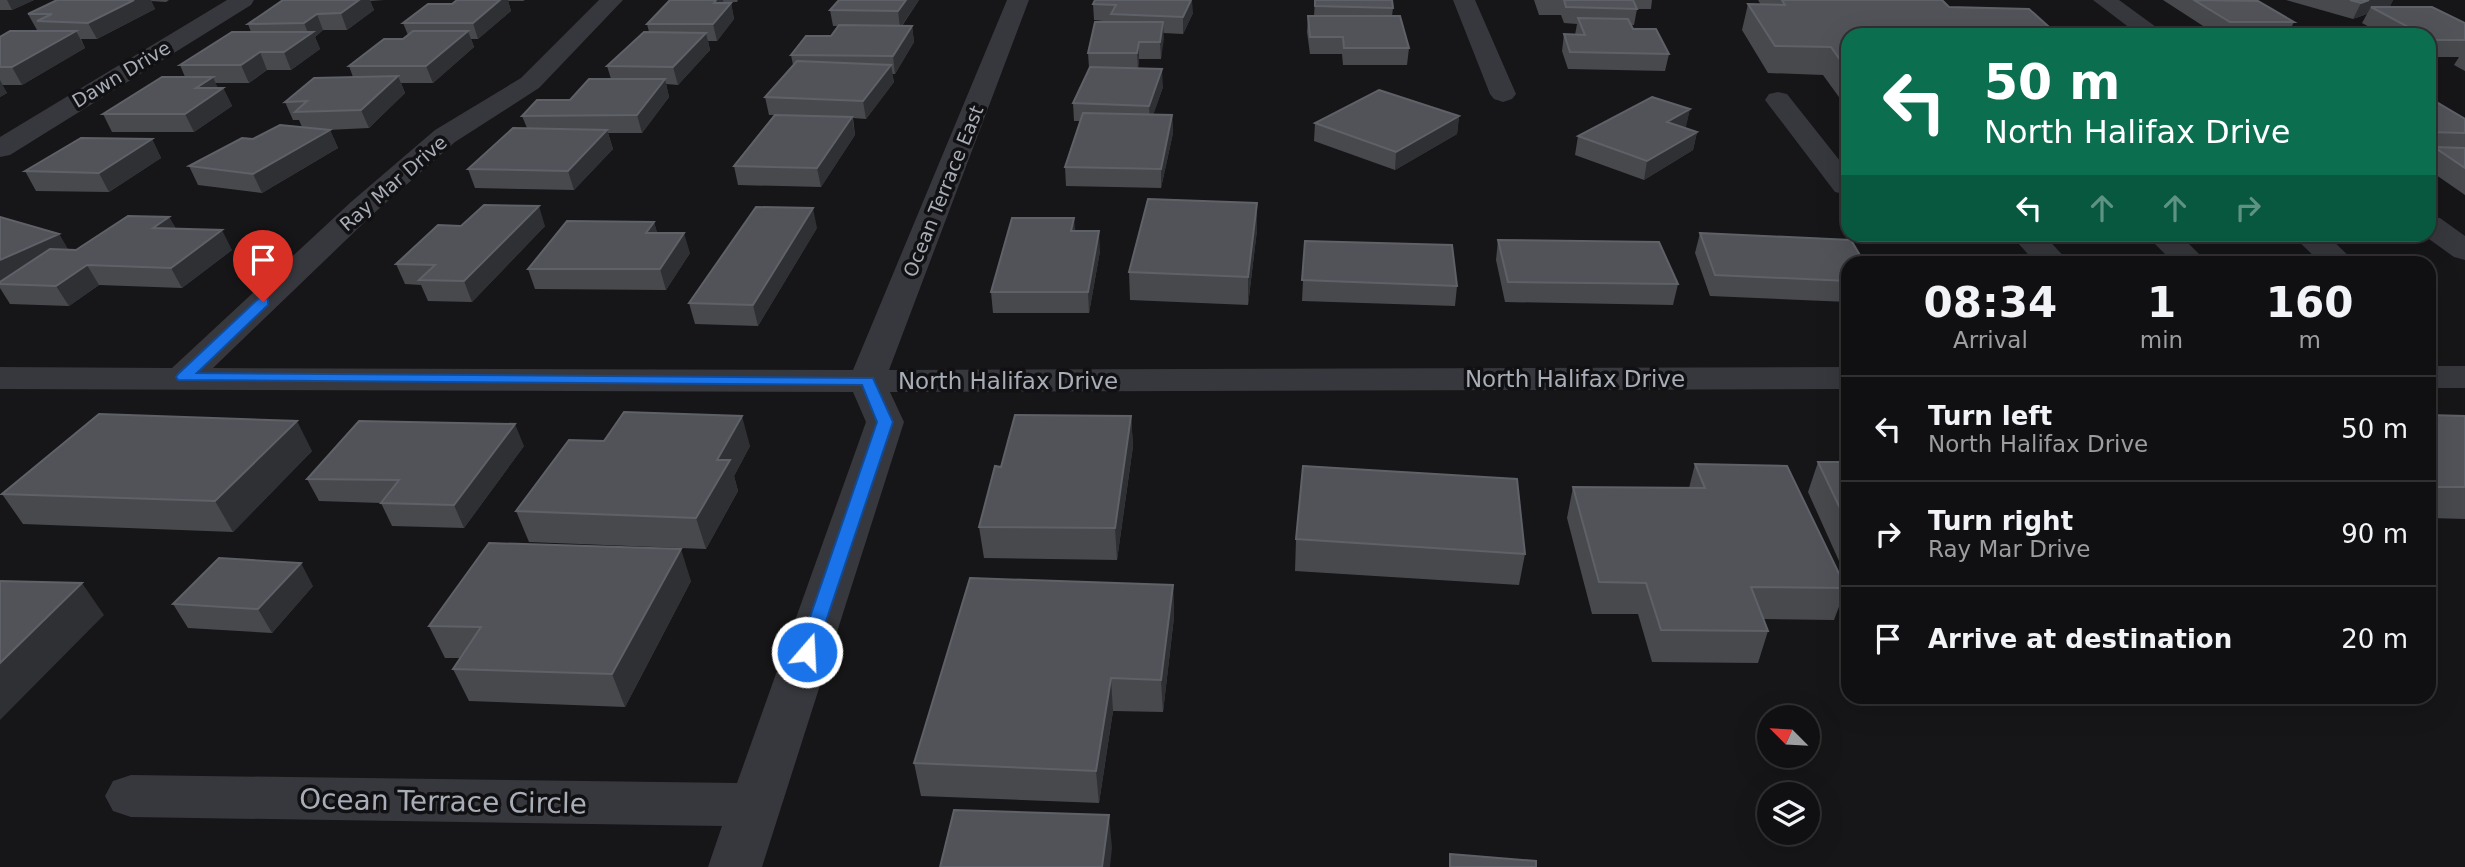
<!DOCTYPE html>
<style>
body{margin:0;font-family:"DejaVu Sans",sans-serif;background:#19191b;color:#f1f3f6;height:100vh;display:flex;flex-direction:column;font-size:26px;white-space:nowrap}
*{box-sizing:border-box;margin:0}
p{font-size:23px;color:#9c9d9f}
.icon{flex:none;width:38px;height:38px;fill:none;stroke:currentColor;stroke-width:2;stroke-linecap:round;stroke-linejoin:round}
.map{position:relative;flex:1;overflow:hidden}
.side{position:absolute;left:1841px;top:256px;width:595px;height:448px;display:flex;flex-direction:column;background:#101012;border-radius:21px;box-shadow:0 7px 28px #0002,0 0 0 2px #303032}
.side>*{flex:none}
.hud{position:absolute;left:1841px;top:28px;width:595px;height:214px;border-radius:21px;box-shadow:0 7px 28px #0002,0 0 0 2px #303032;background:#0b6e4f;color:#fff;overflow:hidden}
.needle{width:46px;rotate:294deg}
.fabs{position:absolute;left:1757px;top:705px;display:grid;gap:14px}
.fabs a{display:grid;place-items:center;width:63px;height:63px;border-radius:50%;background:#101012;box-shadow:0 7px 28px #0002,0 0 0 2px #303032;font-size:35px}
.pin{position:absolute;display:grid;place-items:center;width:60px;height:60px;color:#fff;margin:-72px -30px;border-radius:50% 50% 50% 0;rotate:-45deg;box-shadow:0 0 7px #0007}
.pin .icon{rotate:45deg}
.me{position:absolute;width:77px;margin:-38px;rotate:19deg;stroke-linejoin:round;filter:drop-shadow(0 0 5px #0008)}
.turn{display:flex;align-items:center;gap:24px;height:147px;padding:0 28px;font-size:32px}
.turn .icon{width:91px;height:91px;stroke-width:2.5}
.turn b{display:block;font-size:49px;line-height:60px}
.lanes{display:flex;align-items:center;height:66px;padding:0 28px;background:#0003;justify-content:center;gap:35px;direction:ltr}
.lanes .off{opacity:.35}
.eta{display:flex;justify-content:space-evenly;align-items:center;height:119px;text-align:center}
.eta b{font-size:42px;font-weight:700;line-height:49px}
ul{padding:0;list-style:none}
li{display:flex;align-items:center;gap:21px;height:105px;padding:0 28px;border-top:2px solid #303032}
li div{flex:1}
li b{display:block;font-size:26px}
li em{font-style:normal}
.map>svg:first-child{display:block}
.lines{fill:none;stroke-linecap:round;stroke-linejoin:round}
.minor{fill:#37383d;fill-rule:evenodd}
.wall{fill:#47494d}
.shaded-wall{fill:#2f3033}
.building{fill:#525359;stroke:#5f6168;stroke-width:2}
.route{fill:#1a73e8;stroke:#114b97;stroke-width:2}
.labels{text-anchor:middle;stroke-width:7;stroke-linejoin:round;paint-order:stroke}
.far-street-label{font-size:19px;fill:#a8adb8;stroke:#111113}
.street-label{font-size:23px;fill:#a8adb8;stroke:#111113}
.near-street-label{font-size:28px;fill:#a8adb8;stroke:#111113}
</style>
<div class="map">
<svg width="2465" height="867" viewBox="0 0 2465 867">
<rect width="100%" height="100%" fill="#161618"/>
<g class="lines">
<path class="minor" d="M 227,0 L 254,0 L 251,5 L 10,155 L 0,157 L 0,137 Z
M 599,0 L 623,0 L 539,88 L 455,142 L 373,214 L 213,368 L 853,370 L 1007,0 L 1029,0 L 889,370 L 1848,367 L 1848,389 L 890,392 L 904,422 L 762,867 L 708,867 L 722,826 L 131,817 L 113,811 L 105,796 L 113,781 L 131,775 L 737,783 L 866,422 L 853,392 L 0,389 L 0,367 L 172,368 L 351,202 L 435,130 L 521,78 Z
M 1453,0 L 1475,0 L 1516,94 L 1512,99 L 1503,102 L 1494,99 L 1490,94 Z
M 2093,0 L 2119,0 L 2167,35 L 2139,35 Z
M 1778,92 L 1787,94 L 1848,171 L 1848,195 L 1835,192 L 1765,100 L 1769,94 Z
M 2429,216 L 2440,218 L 2465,236 L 2465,260 L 2454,257 L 2422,234 L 2429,234 Z
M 2010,234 L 2043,234 L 2069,262 L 2035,262 Z
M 2145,234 L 2179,234 L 2207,262 L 2173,262 Z
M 2291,234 L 2326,234 L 2355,262 L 2320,262 Z
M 2429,366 L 2465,366 L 2465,388 L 2429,388 Z"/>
</g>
<path class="wall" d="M 0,0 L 34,0 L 12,10 L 0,10 Z
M 57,0 L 169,0 L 166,2 L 151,1 L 155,9 L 97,39 L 81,39 L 85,48 L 22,85 L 2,85 L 7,93 L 0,97 L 0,37 L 42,31 L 42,30 L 37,30 L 28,14 Z
M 283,0 L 384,0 L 370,1 L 374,10 L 347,30 L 323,30 L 315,37 L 320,49 L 291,70 L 267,70 L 249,83 L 215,83 L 218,88 L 223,88 L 232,106 L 194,132 L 112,132 L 103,114 L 185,77 L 180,65 L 251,32 L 248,24 Z
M 457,0 L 525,0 L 523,1 L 508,1 L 511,11 L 478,39 L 471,39 L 474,47 L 433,83 L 401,83 L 405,93 L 369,128 L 327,130 L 330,130 L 338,148 L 262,193 L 198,185 L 189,166 L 253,139 L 302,127 L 299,120 L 293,120 L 285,102 L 353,77 L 349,66 L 403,39 L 408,35 L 403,23 L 452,4 Z
M 670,0 L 738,0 L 737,2 L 723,2 L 723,3 L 731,3 L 734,19 L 717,41 L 708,41 L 710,50 L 678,85 L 666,84 L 669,97 L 642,133 L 608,133 L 613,149 L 574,190 L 475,188 L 468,169 L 527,128 L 522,116 L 570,100 L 611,79 L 607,66 L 649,32 L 647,24 Z
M 919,0 L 902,26 L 912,26 L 914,42 L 895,74 L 892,74 L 894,82 L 866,119 L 853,118 L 855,135 L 821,187 L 738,185 L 734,166 L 774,115 L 769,115 L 765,97 L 793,65 L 791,55 L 831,36 L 838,26 L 833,26 L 830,10 Z
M 1095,0 L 1193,13 L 1183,34 L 1163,33 L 1161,59 L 1139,59 L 1138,69 L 1163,87 L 1153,115 L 1172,115 L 1173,133 L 1161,188 L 1066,186 L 1065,167 L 1081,121 L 1074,121 L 1073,103 L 1089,68 L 1088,53 L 1112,22 L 1094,20 L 1093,4 Z
M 1315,0 L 1393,8 L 1392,16 L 1409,48 L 1407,65 L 1343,65 L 1342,54 L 1310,54 L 1307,32 L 1308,16 L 1314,16 Z
M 1534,0 L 1652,0 L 1651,9 L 1637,9 L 1634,25 L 1631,25 L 1633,29 L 1669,54 L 1665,71 L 1568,69 L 1562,51 L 1564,34 L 1575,35 L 1577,24 L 1564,23 L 1561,15 L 1539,15 Z
M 1758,0 L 1942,0 L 1848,35 L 1848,105 L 1844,104 L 1823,75 L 1768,73 L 1742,30 L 1748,4 L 1761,5 Z
M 2163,0 L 2237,0 L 2294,22 L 2290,30 L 2334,35 L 2217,35 Z
M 2286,0 L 2393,0 L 2390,6 L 2387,7 L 2465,23 L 2465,71 L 2454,65 L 2459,57 L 2429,57 L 2429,35 L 2384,35 L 2362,23 L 2367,14 L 2353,19 Z
M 2429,100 L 2465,119 L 2465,195 L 2429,170 L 2429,155 L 2431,151 L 2429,151 Z
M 1690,109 L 1685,128 L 1697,132 L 1693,150 L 1644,180 L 1575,155 L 1578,136 Z
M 1459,116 L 1457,134 L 1395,170 L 1314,141 L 1315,123 Z
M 152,139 L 161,158 L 109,192 L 36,191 L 25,171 Z
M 1257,203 L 1257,230 L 1248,305 L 1130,300 L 1129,272 Z
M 0,217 L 59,234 L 68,250 L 76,250 L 169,217 L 176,229 L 232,250 L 182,288 L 99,285 L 69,306 L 10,304 L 0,288 Z
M 654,222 L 657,233 L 690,253 L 666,290 L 535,289 L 528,269 Z
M 461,226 L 545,226 L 472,302 L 428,301 L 421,285 L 405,284 L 396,264 Z
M 817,228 L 758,326 L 695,324 L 689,303 Z
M 1075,231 L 1100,251 L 1089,313 L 993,313 L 991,292 Z
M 1700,233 L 1848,262 L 1848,302 L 1710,296 L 1695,253 Z
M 1498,240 L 1678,284 L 1673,305 L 1505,302 L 1496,260 Z
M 1305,241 L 1457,286 L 1455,306 L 1302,301 Z
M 2429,415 L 2465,416 L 2465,519 L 2429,518 Z
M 1131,416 L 1133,446 L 1117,560 L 984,558 L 979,527 L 1001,467 Z
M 604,441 L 750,446 L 734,476 L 738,491 L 706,549 L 529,542 L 516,511 Z
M 524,446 L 464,528 L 392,526 L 381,503 L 319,501 L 307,479 Z
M 312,451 L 233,532 L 23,524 L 2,494 Z
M 1818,462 L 1848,462 L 1848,581 L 1808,492 Z
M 1695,464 L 1846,588 L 1834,620 L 1763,619 L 1768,631 L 1758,663 L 1652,662 L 1638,614 L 1592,614 L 1567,518 L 1573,487 L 1689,488 Z
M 1296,539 L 1525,554 L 1519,585 L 1295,571 Z
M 691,581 L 625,707 L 469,701 L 453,669 L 460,658 L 445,658 L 429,626 Z
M 1173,585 L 1174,617 L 1163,712 L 1113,711 L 1099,803 L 921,796 L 914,763 Z
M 313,586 L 272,633 L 188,628 L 173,604 Z"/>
<path class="shaded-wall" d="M 7,0 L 34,0 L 12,10 Z
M 134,0 L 151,0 L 155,9 L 97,39 L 88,23 Z
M 359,0 L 370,0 L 374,10 L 347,30 L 341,13 Z
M 500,0 L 508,0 L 511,11 L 478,39 L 473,23 Z
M 716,0 L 723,0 L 725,10 L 731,3 L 734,19 L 717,41 L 713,24 L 714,3 Z
M 906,0 L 919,0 L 900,28 L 898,11 Z
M 1191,0 L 1192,0 L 1193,13 L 1183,34 L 1183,17 Z
M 2369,0 L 2393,0 L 2390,6 L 2377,10 L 2371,7 L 2367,14 L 2353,19 L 2361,3 Z
M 317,14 L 323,30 L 315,37 L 320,49 L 291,70 L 284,52 L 309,35 L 304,23 Z
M 1163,22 L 1164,39 L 1161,59 L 1160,42 Z
M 912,26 L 914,42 L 895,74 L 893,56 Z
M 76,31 L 85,48 L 22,85 L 12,67 Z
M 468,31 L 474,47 L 433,83 L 426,66 Z
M 706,33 L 710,50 L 678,85 L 673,67 Z
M 1139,42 L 1139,59 L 1138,70 L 1137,53 Z
M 260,52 L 267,70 L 249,83 L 241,65 Z
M 891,65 L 894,82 L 866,119 L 863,101 Z
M 1162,69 L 1163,87 L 1150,124 L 1149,106 Z
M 398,76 L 405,93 L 369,128 L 361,110 Z
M 213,77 L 219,91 L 223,88 L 232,106 L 194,132 L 185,114 L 196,88 Z
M 665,79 L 669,97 L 642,133 L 637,115 Z
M 0,80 L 7,93 L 0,97 Z
M 1690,109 L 1686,127 L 1664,140 L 1667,122 Z
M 1172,115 L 1173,133 L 1161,188 L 1161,169 Z
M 1459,116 L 1457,134 L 1395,170 L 1396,152 Z
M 852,117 L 855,135 L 821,187 L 817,168 Z
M 330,130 L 338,148 L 262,193 L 253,174 Z
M 607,130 L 613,149 L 574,190 L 568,171 Z
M 1697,132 L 1693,150 L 1644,180 L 1647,161 Z
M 152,139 L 161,158 L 109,192 L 99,173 Z
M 1257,203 L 1257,230 L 1248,305 L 1248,277 Z
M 539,206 L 545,226 L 472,302 L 464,281 Z
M 813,208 L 817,228 L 758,326 L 753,305 Z
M 169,217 L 180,237 L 153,228 Z
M 1074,218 L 1076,237 L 1071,231 Z
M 654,222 L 660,242 L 646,233 Z
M 222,230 L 232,250 L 182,288 L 171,268 Z
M 1099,231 L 1100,251 L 1089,313 L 1088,292 Z
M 684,233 L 690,253 L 666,290 L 660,269 Z
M 59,234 L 71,254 L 0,284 L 0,260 Z
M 87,265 L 99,285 L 69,306 L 56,286 Z
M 742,416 L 750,446 L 734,476 L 738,491 L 706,549 L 696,518 L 717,460 Z
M 1131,416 L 1133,446 L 1117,560 L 1115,528 Z
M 297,421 L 312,451 L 233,532 L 215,501 Z
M 515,424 L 524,446 L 464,528 L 454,505 Z
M 681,549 L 691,581 L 625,707 L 612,674 Z
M 301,563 L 313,586 L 272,633 L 258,609 Z
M 82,583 L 104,615 L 0,720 L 0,663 Z
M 1173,585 L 1174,617 L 1163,712 L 1161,680 Z
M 1111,678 L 1113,711 L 1099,803 L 1096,771 Z
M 1109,815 L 1112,848 L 1110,867 L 1102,867 Z"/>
<path class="building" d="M 57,0 L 134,0 L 88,23 L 37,21 L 52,14 L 28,14 Z
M 283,0 L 359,0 L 341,13 L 317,14 L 304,23 L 248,24 Z
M 457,0 L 500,0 L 473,23 L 403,23 L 428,4 L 452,4 Z
M 670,0 L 716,0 L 714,3 L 731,3 L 713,24 L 647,24 Z
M 839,0 L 906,0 L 898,11 L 830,10 Z
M 1095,0 L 1191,0 L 1183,17 L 1111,14 L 1116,5 L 1093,4 Z
M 1315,0 L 1392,0 L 1393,8 L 1315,6 Z
M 1564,0 L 1633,0 L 1637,9 L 1566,7 Z
M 1782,0 L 1942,0 L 1949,7 L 2029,9 L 2058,35 L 1848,35 L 1848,71 L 1831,47 L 1775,46 L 1748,4 L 1785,5 Z
M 2194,0 L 2258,1 L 2294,22 L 2230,22 Z
M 2350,0 L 2369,0 L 2361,3 Z
M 2371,7 L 2432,7 L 2465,23 L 2465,40 L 2432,40 L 2429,38 L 2429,35 L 2423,35 Z
M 1308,16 L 1400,16 L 1409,48 L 1344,48 L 1343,37 L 1310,37 Z
M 1578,18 L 1628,19 L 1633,29 L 1656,29 L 1669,54 L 1570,52 L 1564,34 L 1585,35 Z
M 1095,22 L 1163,22 L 1160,42 L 1139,42 L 1137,53 L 1088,53 Z
M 839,25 L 912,26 L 893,56 L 791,55 L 806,36 L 831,36 Z
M 2241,29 L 2327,31 L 2334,35 L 2249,35 Z
M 10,31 L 76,31 L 12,67 L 0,67 L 0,37 Z
M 413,31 L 468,31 L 426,66 L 349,66 L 384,39 L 403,39 Z
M 232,32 L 313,32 L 284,52 L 260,52 L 241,65 L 180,65 Z
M 644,32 L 706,33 L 673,67 L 607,66 Z
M 797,61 L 891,65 L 863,101 L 765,97 Z
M 1090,67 L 1162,69 L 1149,106 L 1073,103 Z
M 398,76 L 361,110 L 295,112 L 307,101 L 285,102 L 314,78 Z
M 162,77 L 213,77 L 196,88 L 223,88 L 185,114 L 103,114 Z
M 589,79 L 665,79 L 637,115 L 522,116 L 537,100 L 570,100 Z
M 1379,90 L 1459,116 L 1396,152 L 1315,123 Z
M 1652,97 L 1690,109 L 1667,122 L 1697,132 L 1647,161 L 1578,136 Z
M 2429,100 L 2433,100 L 2465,119 L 2465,133 L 2429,132 Z
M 1083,113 L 1172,115 L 1161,169 L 1065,167 Z
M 775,115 L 852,117 L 817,168 L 734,166 Z
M 280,125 L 330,130 L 253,174 L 189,166 L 242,138 L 253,139 Z
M 513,128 L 607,130 L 568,171 L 468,169 Z
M 81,138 L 152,139 L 99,173 L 25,171 Z
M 2434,147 L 2465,148 L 2465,168 Z
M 1148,199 L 1257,203 L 1248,277 L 1129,272 Z
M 484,205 L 539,206 L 464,281 L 419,280 L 435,265 L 396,264 L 438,225 L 461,226 Z
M 756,207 L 813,208 L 753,305 L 689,303 Z
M 128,216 L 169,217 L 153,228 L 222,230 L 171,268 L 87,265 L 56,286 L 0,284 L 0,282 L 50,249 L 76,250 Z
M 0,217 L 59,234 L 0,260 Z
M 1012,218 L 1074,218 L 1071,231 L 1099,231 L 1088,292 L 991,292 Z
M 567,221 L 654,222 L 646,233 L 684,233 L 660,269 L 528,269 Z
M 1700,233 L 1851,240 L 1864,262 L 1848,262 L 1848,281 L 1715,275 Z
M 1498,240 L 1659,242 L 1678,284 L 1508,282 Z
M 1305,241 L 1452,245 L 1457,286 L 1302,280 Z
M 624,412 L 742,416 L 717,460 L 730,460 L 696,518 L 516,511 L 569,440 L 604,441 Z
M 99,414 L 297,421 L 215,501 L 2,494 Z
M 1015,415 L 1131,416 L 1115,528 L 979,527 L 995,466 L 1001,467 Z
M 2429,415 L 2465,416 L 2465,487 L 2429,487 Z
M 359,421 L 515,424 L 454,505 L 381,503 L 399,480 L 307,479 Z
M 1818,462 L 1848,462 L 1848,525 Z
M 1695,464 L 1787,466 L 1846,588 L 1751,587 L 1768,631 L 1661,630 L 1646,583 L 1599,582 L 1573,487 L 1705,488 Z
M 1303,466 L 1517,479 L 1525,554 L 1296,539 Z
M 489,543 L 681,549 L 612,674 L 453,669 L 481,627 L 429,626 Z
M 219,558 L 301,563 L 258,609 L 173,604 Z
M 970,578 L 1173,585 L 1161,680 L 1111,678 L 1096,771 L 914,763 Z
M 0,581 L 82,583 L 0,663 Z
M 954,810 L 1109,815 L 1102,867 L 940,867 Z
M 1450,854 L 1536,861 L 1536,867 L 1450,867 Z"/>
<path class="route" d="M 263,298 L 268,299 L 268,305 L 197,373 L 873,378 L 893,422 L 814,657 L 800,657 L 798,652 L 877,422 L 862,385 L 178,380 L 176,377 L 178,374 L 258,299 Z"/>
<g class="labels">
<g class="far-street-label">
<text transform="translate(121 74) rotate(-31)" y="7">Dawn Drive</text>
<text transform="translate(393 183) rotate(-41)" y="7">Ray Mar Drive</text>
<text transform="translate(943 191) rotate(-68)" y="7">Ocean Terrace East</text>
</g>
<g class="street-label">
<text x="1575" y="387">North Halifax Drive</text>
<text x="1008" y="389">North Halifax Drive</text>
</g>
<g class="near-street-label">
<text transform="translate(443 801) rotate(1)" y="10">Ocean Terrace Circle</text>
</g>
</g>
</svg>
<div class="fabs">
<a><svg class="needle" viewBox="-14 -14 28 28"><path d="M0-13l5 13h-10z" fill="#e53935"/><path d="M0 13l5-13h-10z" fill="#9c9d9f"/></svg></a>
<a><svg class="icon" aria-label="layers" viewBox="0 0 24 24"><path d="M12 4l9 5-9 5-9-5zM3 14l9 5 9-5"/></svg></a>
</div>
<div class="pin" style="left:263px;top:302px;background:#d93025"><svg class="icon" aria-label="arrive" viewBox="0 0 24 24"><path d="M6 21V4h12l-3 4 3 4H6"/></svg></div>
<svg class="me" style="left:807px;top:652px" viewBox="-20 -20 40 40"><circle r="17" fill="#1a73e8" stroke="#fff" stroke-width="3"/><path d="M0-11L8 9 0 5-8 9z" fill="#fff"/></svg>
<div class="hud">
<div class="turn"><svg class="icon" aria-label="left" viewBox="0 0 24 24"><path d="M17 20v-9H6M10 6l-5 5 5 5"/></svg><div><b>50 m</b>North Halifax Drive</div></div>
<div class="lanes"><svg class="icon" aria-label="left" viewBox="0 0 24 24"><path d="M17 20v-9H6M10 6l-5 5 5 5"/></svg><svg class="icon off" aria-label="ahead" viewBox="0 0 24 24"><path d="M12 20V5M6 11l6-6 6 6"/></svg><svg class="icon off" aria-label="ahead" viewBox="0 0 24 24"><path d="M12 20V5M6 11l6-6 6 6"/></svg><svg class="icon off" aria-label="right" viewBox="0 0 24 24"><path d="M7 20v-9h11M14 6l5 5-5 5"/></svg></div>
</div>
<section class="side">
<div class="eta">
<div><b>08:34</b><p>Arrival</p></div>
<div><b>1</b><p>min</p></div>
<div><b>160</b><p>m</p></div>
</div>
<ul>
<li><svg class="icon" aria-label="left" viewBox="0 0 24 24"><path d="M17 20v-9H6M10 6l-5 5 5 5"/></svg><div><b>Turn left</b><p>North Halifax Drive</p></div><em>50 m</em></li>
<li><svg class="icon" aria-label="right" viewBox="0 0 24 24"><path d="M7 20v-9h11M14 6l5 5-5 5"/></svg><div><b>Turn right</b><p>Ray Mar Drive</p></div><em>90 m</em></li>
<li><svg class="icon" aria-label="arrive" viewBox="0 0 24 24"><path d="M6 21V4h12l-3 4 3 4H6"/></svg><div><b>Arrive at destination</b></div><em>20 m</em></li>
</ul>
</section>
</div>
